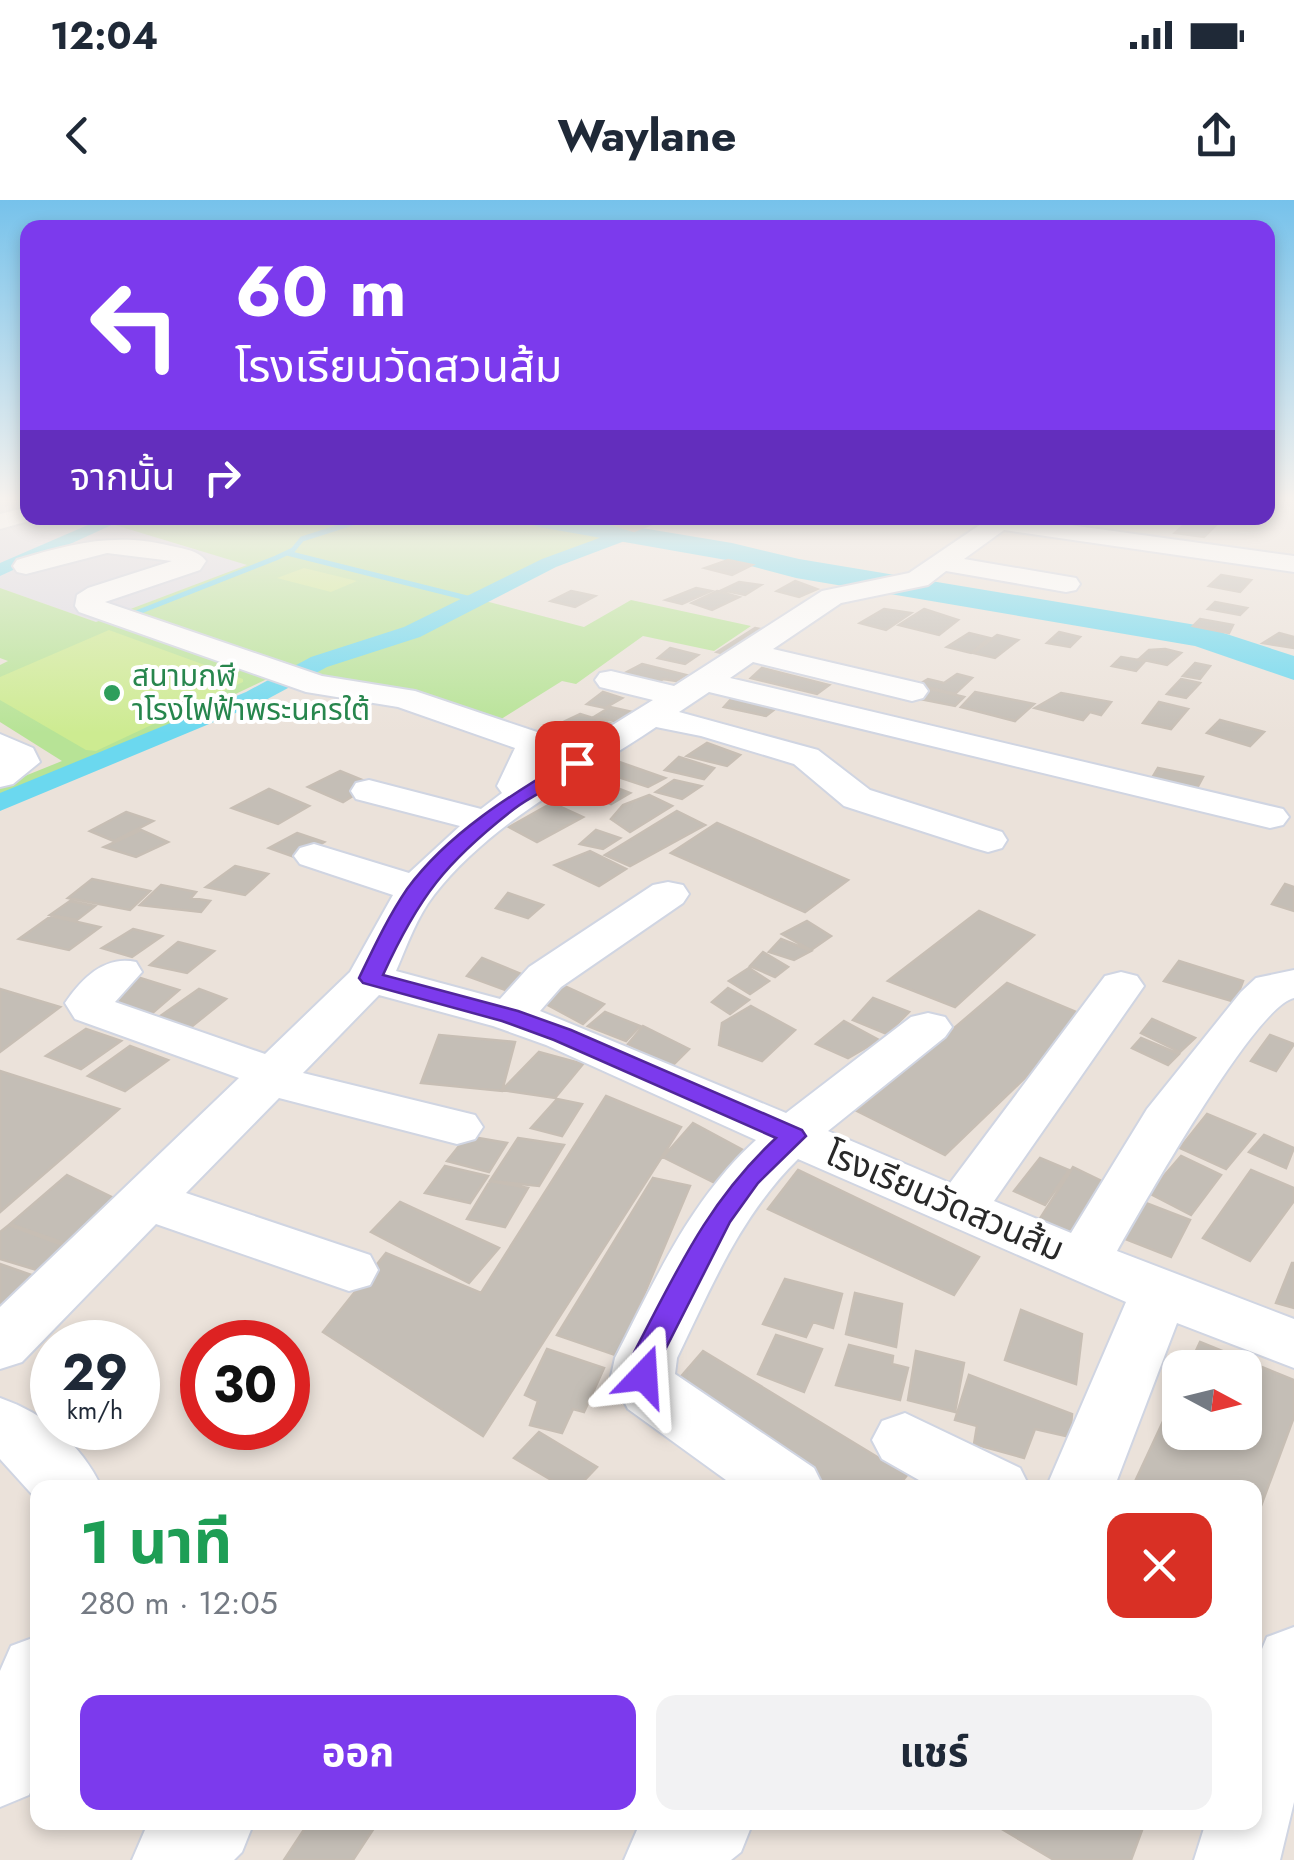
<!DOCTYPE html>
<html lang="th">
<meta charset="utf-8">
<style>
body{margin:0;font-family:Jost,"Noto Sans Thai",sans-serif;background:#f2f2f3;color:#1f2937;height:100vh;display:flex;flex-direction:column;font-size:38px;white-space:nowrap}
*{box-sizing:border-box;margin:0}
p{font-size:32px;color:#747a83}
.icon{flex:none;width:55px;height:55px;fill:none;stroke:currentColor;stroke-width:2;stroke-linecap:round;stroke-linejoin:round}
.map{position:relative;flex:1;overflow:hidden}
.drawer{position:absolute;left:30px;top:1280px;width:1232px;height:350px;display:flex;flex-direction:column;background:#fff;border-radius:20px;box-shadow:0 5px 15px #0003}
.drawer>*{flex:none}
.top-card{position:absolute;left:20px;top:20px;width:1255px;height:305px;border-radius:20px;box-shadow:0 5px 15px #0003;background:#7c3aed;color:#fff;overflow:hidden}
.needle{width:65px;rotate:97deg}
.fabs{position:absolute;left:1162px;top:1150px;display:grid;gap:20px}
.fabs a{display:grid;place-items:center;width:100px;height:100px;border-radius:20px;background:#fff;box-shadow:0 5px 15px #0003;font-size:50px}
.speed{position:absolute;left:30px;top:1120px;display:flex;gap:20px;font-size:50px;font-weight:700;text-align:center}
.speed>*{display:grid;place-content:center;width:130px;height:130px;border-radius:50%;background:#fff;box-shadow:0 5px 15px #0003;line-height:1}
.speed small{font-size:25px;font-weight:400}
.speed .limit{border:15px solid #d22;background:#fff;color:#111}
.pin{position:absolute;display:grid;place-items:center;width:85px;height:85px;color:#fff;margin:-42px;border-radius:20px;box-shadow:0 5px 15px #0006}
.me{position:absolute;width:110px;margin:-55px;rotate:20deg;stroke-linejoin:round;filter:drop-shadow(0 0 8px #0008)}
.turn{display:flex;align-items:center;gap:35px;height:210px;padding:0 50px;font-size:45px}
.turn .icon{width:130px;height:130px;stroke-width:2.5}
.turn b{display:block;font-size:70px;line-height:85px}
.then{display:flex;align-items:center;height:95px;padding:0 50px;background:#0003;gap:20px;font-size:38px}
.round{display:grid;place-items:center;flex:none;width:105px;height:105px;border-radius:20px;background:#f2f2f3}
.summary{display:flex;align-items:center;justify-content:space-between;height:170px;padding:0 50px}
h1{font-size:60px;font-weight:700;line-height:75px;color:#1e9e55}
.button{display:flex;gap:20px;margin-top:auto;padding:20px 50px}
.button a{flex:1;height:115px;border-radius:20px;background:#7c3aed;color:#fff;font-size:40px;font-weight:700;line-height:115px;text-align:center}
.button a+a{background:#f2f2f3;color:#1f2937}
.status{display:flex;justify-content:space-between;align-items:center;height:70px;padding:0 50px;background:#fff;direction:ltr}
.status svg{height:28px;fill:currentColor}
header{display:flex;justify-content:space-between;align-items:center;height:130px;padding:0 50px;background:#fff;font-size:45px;font-weight:700}
.map>svg:first-child{display:block}
.industrial{fill:#dddbe4}
.green{fill:#b7e396}
.pitch{fill:#cdeb91}
.lines{fill:none;stroke-linecap:round;stroke-linejoin:round}
.stream{stroke:#6bd8ef;stroke-width:5}
.canal{fill:#6bd8ef;fill-rule:evenodd}
.river{fill:#6bd8ef;fill-rule:evenodd}
.building{fill:#c4beb6;stroke:#c7beb4;stroke-width:2.5}
.minor-casing{stroke:#d0d5e2;stroke-width:4}
.minor{fill:#fff;fill-rule:evenodd}
.route{fill:#7c3aed;stroke:#51269a;stroke-width:2.5}
.leisure-dot{fill:#2e9e5b;stroke:#fff;stroke-width:4}
.labels{text-anchor:middle;stroke-width:8;stroke-linejoin:round;paint-order:stroke}
.far-leisure-label{font-size:30px;fill:#27864d;stroke:#fff;text-anchor:start}
.street-label{font-size:35px;fill:#292929;stroke:#fff}
</style>
<div class="status"><b>12:04</b><svg viewBox="0 0 49 12"><path d="M0 12V9h3v3zM5 12V6h3v6zM10 12V3h3v9zM15 12V0h3v12zM26 1h20v11H26zM47 4h2v5h-2z"/></svg></div>
<header><svg class="icon" aria-label="back" viewBox="0 0 24 24"><path d="M15 5l-7 7 7 7"/></svg>Waylane<svg class="icon" aria-label="share" viewBox="0 0 24 24"><path d="M12 15V3M7 8l5-5 5 5M5 13v7h14v-7"/></svg></header>
<div class="map">
<svg width="1294" height="1660" viewBox="0 0 1294 1660">
<rect width="100%" height="100%" fill="#ebe2da"/>
<path class="industrial" d="M 0,300 L 27,300 L 28,318 L 114,318 L 106,321 L 248,365 L 96,422 L 0,388 Z"/>
<path class="green" d="M 114,318 L 525,318 L 609,339 L 470,397 L 584,427 L 631,400 L 751,426 L 714,451 L 643,436 L 576,484 L 562,481 L 498,521 L 469,533 L 290,468 L 118,550 L 0,595 L 0,586 L 62,561 L 0,522 L 0,465 L 8,461 L 0,458 L 0,388 L 96,422 L 247,365 L 105,322 Z"/>
<path class="pitch" d="M 304,368 L 357,381 L 331,392 L 277,378 Z
M 109,430 L 243,479 L 243,482 L 96,551 L 86,550 L 0,500 L 0,477 Z"/>
<g class="lines">
<path class="stream" d="M 287,353 L 475,400
M 136,413 L 276,358 L 293,350 L 302,339 L 368,318"/>
<path class="canal" d="M 104,318 L 127,318 L 0,376 L 0,363 Z
M 624,329 L 630,331 L 630,339 L 556,367 L 420,437 L 327,467 L 262,502 L 0,611 L 0,593 L 246,492 L 311,457 L 404,427 L 542,359 Z"/>
<path class="river" d="M 524,318 L 582,318 L 732,343 L 799,359 L 1202,426 L 1294,456 L 1294,480 L 1195,446 L 796,378 L 732,361 L 539,327 L 529,324 Z"/>
</g>
<path class="building" d="M 618,318 L 627,318 L 652,324 L 634,331 L 604,322 Z
M 1192,318 L 1223,318 L 1204,337 L 1175,333 Z
M 728,360 L 752,365 L 732,375 L 705,368 Z
M 1221,375 L 1251,380 L 1240,392 L 1209,386 Z
M 795,381 L 817,389 L 799,397 L 777,391 Z
M 739,382 L 761,385 L 745,395 L 722,390 Z
M 696,388 L 711,391 L 682,404 L 666,400 Z
M 571,391 L 595,396 L 575,407 L 551,401 Z
M 717,391 L 739,397 L 712,410 L 692,403 Z
M 1215,402 L 1247,408 L 1240,415 L 1208,409 Z
M 884,409 L 911,413 L 886,430 L 860,423 Z
M 924,409 L 958,420 L 939,435 L 899,425 Z
M 1200,419 L 1233,425 L 1229,433 L 1193,426 Z
M 755,428 L 765,430 L 729,455 L 717,452 Z
M 1059,432 L 1080,437 L 1070,447 L 1047,443 Z
M 969,433 L 990,438 L 971,453 L 947,447 Z
M 1279,433 L 1294,437 L 1294,448 L 1263,443 Z
M 997,435 L 1018,440 L 995,458 L 973,453 Z
M 670,448 L 698,455 L 685,464 L 658,458 Z
M 1165,449 L 1181,453 L 1167,465 L 1139,459 L 1149,450 Z
M 1121,457 L 1145,461 L 1136,471 L 1112,466 Z
M 1195,463 L 1210,466 L 1200,479 L 1183,476 Z
M 642,464 L 686,475 L 676,481 L 663,479 L 656,484 L 621,475 Z
M 762,468 L 829,485 L 817,494 L 751,478 Z
M 957,474 L 972,478 L 955,494 L 918,485 L 928,479 L 944,483 Z
M 1181,479 L 1200,483 L 1186,498 L 1167,494 Z
M 931,489 L 964,497 L 955,506 L 920,499 Z
M 603,492 L 622,498 L 605,508 L 587,504 Z
M 975,492 L 1034,504 L 1015,521 L 961,507 Z
M 1061,493 L 1111,502 L 1101,515 L 1090,512 L 1083,520 L 1035,508 Z
M 734,496 L 779,506 L 766,516 L 724,507 Z
M 1159,502 L 1188,509 L 1171,529 L 1143,523 Z
M 610,507 L 641,514 L 629,524 L 594,517 Z
M 580,514 L 613,524 L 592,536 L 555,526 Z
M 1220,520 L 1264,532 L 1250,546 L 1207,533 Z
M 574,533 L 604,538 L 588,550 L 560,542 Z
M 707,543 L 740,555 L 727,566 L 687,556 Z
M 679,557 L 714,568 L 704,579 L 665,570 Z
M 608,558 L 665,578 L 648,587 L 594,569 Z
M 1158,568 L 1203,577 L 1197,588 L 1152,578 Z
M 340,571 L 372,584 L 343,602 L 308,587 Z
M 577,574 L 599,585 L 579,597 L 560,587 Z
M 674,580 L 701,586 L 682,599 L 656,592 Z
M 609,585 L 630,593 L 611,604 L 590,596 Z
M 269,589 L 309,606 L 278,624 L 232,608 Z
M 649,595 L 672,606 L 630,632 L 611,619 L 623,605 Z
M 552,603 L 583,617 L 537,642 L 509,627 Z
M 677,611 L 705,625 L 630,666 L 605,655 Z
M 126,612 L 153,621 L 114,641 L 90,631 Z
M 717,623 L 848,680 L 805,712 L 671,653 Z
M 141,630 L 168,642 L 136,657 L 104,647 Z
M 596,630 L 620,638 L 603,649 L 580,644 Z
M 297,633 L 324,642 L 297,658 L 269,648 Z
M 590,651 L 626,669 L 599,686 L 555,665 Z
M 235,666 L 268,674 L 245,695 L 206,687 Z
M 92,679 L 150,691 L 130,710 L 68,698 Z
M 1285,684 L 1294,687 L 1294,711 L 1272,704 Z
M 161,685 L 196,692 L 191,698 L 210,701 L 201,712 L 140,705 Z
M 508,693 L 543,705 L 528,718 L 496,708 Z
M 70,701 L 95,706 L 77,720 L 50,715 Z
M 979,711 L 1034,735 L 955,807 L 888,781 Z
M 51,716 L 100,727 L 69,750 L 19,739 Z
M 807,721 L 831,736 L 811,750 L 782,734 Z
M 133,729 L 162,736 L 132,757 L 102,748 Z
M 781,739 L 811,751 L 794,760 L 769,752 Z
M 178,742 L 214,751 L 187,773 L 150,765 Z
M 763,752 L 788,767 L 775,777 L 750,766 Z
M 482,758 L 526,776 L 511,792 L 467,776 Z
M 1179,761 L 1243,781 L 1235,802 L 1164,781 Z
M 749,768 L 769,781 L 750,794 L 729,781 Z
M 137,777 L 179,790 L 150,815 L 107,800 Z
M 1007,783 L 1088,817 L 945,955 L 857,911 Z
M 562,785 L 604,804 L 583,824 L 544,803 Z
M 728,788 L 749,800 L 730,814 L 712,802 Z
M 0,789 L 60,807 L 0,852 Z
M 199,789 L 226,799 L 181,835 L 149,824 Z
M 873,798 L 909,812 L 887,834 L 853,820 Z
M 751,806 L 795,830 L 762,861 L 719,845 L 722,823 Z
M 605,812 L 640,826 L 626,841 L 588,826 Z
M 1152,819 L 1195,838 L 1180,852 L 1141,833 Z
M 844,821 L 879,840 L 848,858 L 816,844 Z
M 643,826 L 689,849 L 672,866 L 628,844 Z
M 86,829 L 121,841 L 81,869 L 46,856 Z
M 439,835 L 515,842 L 502,891 L 421,883 Z
M 1270,835 L 1294,844 L 1276,871 L 1251,861 Z
M 1141,838 L 1179,854 L 1168,865 L 1132,848 Z
M 130,846 L 168,860 L 125,891 L 88,876 Z
M 539,852 L 583,864 L 555,898 L 502,890 Z
M 0,871 L 119,909 L 0,1012 Z
M 606,896 L 681,927 L 483,1236 L 323,1132 L 386,1053 L 481,1093 Z
M 557,899 L 582,904 L 562,936 L 531,928 Z
M 1207,914 L 1255,934 L 1226,969 L 1180,948 Z
M 693,923 L 745,951 L 717,984 L 663,957 Z
M 1264,935 L 1294,948 L 1286,968 L 1249,952 Z
M 467,936 L 507,943 L 489,972 L 447,961 Z
M 518,938 L 564,945 L 539,986 L 490,981 Z
M 1181,956 L 1221,975 L 1191,1015 L 1149,993 Z
M 1040,958 L 1069,970 L 1045,1005 L 1014,991 Z
M 445,966 L 488,976 L 470,1003 L 425,993 Z
M 1073,967 L 1118,989 L 1080,1041 L 1039,1020 Z
M 798,970 L 979,1057 L 954,1095 L 768,1009 Z
M 1251,970 L 1294,988 L 1294,1001 L 1250,1061 L 1203,1038 Z
M 67,975 L 124,1003 L 78,1048 L 10,1024 Z
M 653,978 L 690,986 L 618,1156 L 557,1135 Z
M 490,981 L 528,988 L 505,1027 L 467,1019 Z
M 1138,1000 L 1190,1020 L 1171,1057 L 1118,1036 Z
M 400,1002 L 499,1048 L 469,1083 L 371,1032 Z
M 9,1025 L 76,1050 L 50,1074 L 0,1059 L 0,1032 Z
M 1292,1063 L 1294,1063 L 1294,1108 L 1276,1103 Z
M 0,1064 L 43,1079 L 13,1109 L 0,1105 Z
M 785,1079 L 842,1094 L 833,1128 L 813,1122 L 806,1137 L 763,1124 Z
M 855,1093 L 902,1104 L 896,1147 L 846,1134 Z
M 1021,1110 L 1082,1134 L 1076,1184 L 1005,1160 Z
M 776,1135 L 822,1149 L 804,1192 L 758,1174 Z
M 1200,1142 L 1294,1180 L 1294,1217 L 1255,1322 L 1255,1288 L 1132,1288 L 1180,1185 L 1180,1232 L 1245,1232 L 1245,1168 L 1188,1168 Z
M 849,1145 L 893,1156 L 892,1164 L 908,1168 L 900,1200 L 836,1185 Z
M 547,1149 L 604,1168 L 584,1212 L 573,1209 L 562,1233 L 530,1225 L 538,1201 L 525,1195 Z
M 703,1151 L 907,1275 L 897,1288 L 823,1288 L 671,1188 Z
M 916,1151 L 964,1163 L 955,1212 L 908,1200 Z
M 969,1175 L 1072,1214 L 1070,1237 L 1035,1229 L 1024,1258 L 974,1244 L 977,1226 L 955,1220 Z
M 539,1232 L 597,1267 L 577,1288 L 565,1288 L 514,1258 Z
M 309,1622 L 378,1622 L 353,1660 L 284,1660 Z
M 990,1622 L 1145,1622 L 1131,1660 L 1054,1660 Z"/>
<g class="lines">
<defs>
<path id="minor" d="M 28,307 L 28,318 L 36,319 L 0,329 L 0,314 Z
M 990,318 L 1019,318 L 1294,356 L 1294,372 L 1004,330 L 964,359 L 1076,378 L 1080,384 L 1076,390 L 1066,392 L 946,371 L 928,385 L 841,403 L 773,449 L 923,484 L 928,491 L 923,498 L 912,501 L 753,462 L 730,478 L 1283,609 L 1289,617 L 1283,625 L 1270,628 L 709,492 L 679,512 L 818,550 L 870,590 L 1002,632 L 1007,640 L 1002,648 L 988,652 L 974,648 L 844,606 L 794,564 L 701,536 L 656,527 C 580,578 492,621 434,695 C 417,717 407,745 396,771 L 500,799 L 529,767 L 653,685 L 668,682 L 683,685 L 689,694 L 683,703 L 561,787 L 540,811 L 786,913 L 911,817 L 928,813 L 945,817 L 952,827 L 945,837 L 828,931 L 950,983 L 1105,776 L 1121,772 L 1137,776 L 1144,786 L 994,1001 L 1071,1033 L 1147,909 L 1241,792 L 1256,778 L 1294,770 L 1294,798 C 1255,806 1141,1009 1117,1051 L 1294,1119 L 1294,1168 L 1177,1123 L 1114,1288 L 1046,1288 L 1126,1102 L 798,959 C 740,1016 712,1086 677,1158 L 675,1174 L 814,1268 L 824,1288 L 737,1288 L 628,1209 L 611,1176 L 615,1158 C 655,1080 690,1000 756,940 L 546,845 L 493,826 L 379,795 L 303,873 L 475,915 L 483,927 L 475,939 L 457,944 L 279,898 L 186,993 L 370,1055 L 378,1070 L 370,1085 L 349,1091 L 156,1024 L 22,1162 L 0,1169 L 0,1107 L 239,878 L 75,819 L 65,803 C 82,778 105,755 136,762 L 142,772 L 115,802 L 265,854 L 350,772 L 393,695 L 300,664 L 294,656 L 300,648 L 314,644 L 409,673 L 460,626 L 356,599 L 351,591 L 356,583 L 369,580 L 481,609 L 502,593 L 497,586 L 515,548 L 398,507 L 306,492 L 79,412 L 75,406 L 77,395 L 88,388 L 172,361 L 107,353 L 26,374 L 17,372 L 13,366 L 17,360 C 70,344 115,332 171,346 C 184,349 198,350 206,361 L 200,370 L 105,402 L 322,476 L 415,491 L 537,532 L 550,545 L 540,570 L 653,500 L 600,487 L 595,480 L 600,473 L 611,471 L 674,486 L 822,391 L 909,373 Z
M 0,534 L 33,548 L 40,562 L 13,584 L 0,587 Z
M 0,1198 C 46,1214 80,1243 102,1288 L 38,1288 L 38,1301 L 0,1259 Z
M 905,1213 L 1020,1268 L 1030,1288 L 933,1288 L 882,1259 L 872,1240 L 882,1221 Z
M 1294,1427 L 1294,1602 L 1280,1660 L 1194,1660 L 1206,1622 L 1255,1622 L 1255,1466 L 1267,1437 Z
M 38,1436 L 38,1573 L 29,1595 L 0,1607 L 0,1471 L 11,1446 Z
M 152,1622 L 254,1622 L 242,1652 L 234,1660 L 132,1660 L 145,1630 Z
M 646,1622 L 753,1622 L 741,1652 L 731,1660 L 624,1660 L 637,1630 Z"/>
</defs>
<use href="#minor" class="minor-casing"/>
<use href="#minor" class="minor"/>
</g>
<linearGradient id="sky" x2="0" y2="1"><stop stop-color="#76c2eb"/><stop offset="0.56" stop-color="#f6f2ee"/><stop offset="1" stop-color="#f6f2ee" stop-opacity="0"/></linearGradient>
<rect width="1294" height="533" fill="url(#sky)"/>
<path class="route" d="M 571,559 L 585,563 C 566,582 536,592 514,609 C 446,662 419,696 383,775 L 518,811 L 571,830 L 802,930 L 806,936 L 758,983 L 730,1022 L 661,1158 L 654,1184 L 644,1188 L 633,1184 L 628,1176 L 631,1158 C 675,1075 706,1003 776,938 L 554,840 L 502,821 L 363,783 L 359,778 C 374,747 388,717 407,689 C 448,633 512,594 571,559 Z"/>
<circle class="leisure-dot" cx="112" cy="493" r="10"/>
<g class="labels">
<g class="far-leisure-label">
<text x="132" y="486">สนามกฬี<tspan x="132" dy="34">าโรงไฟฟ้าพระนครใต้</tspan></text>
</g>
<g class="street-label">
<text transform="translate(945 1001) rotate(23)" y="12">โรงเรียนวัดสวนส้ม</text>
</g>
</g>
</svg>
<div class="fabs">
<a><svg class="needle" viewBox="-14 -14 28 28"><path d="M0-13l5 13h-10z" fill="#e53935"/><path d="M0 13l5-13h-10z" fill="#747a83"/></svg></a>
</div>
<div class="speed"><div>29<small>km/h</small></div><div class="limit">30</div></div>
<div class="pin" style="left:577px;top:563px;background:#d93025"><svg class="icon" aria-label="arrive" viewBox="0 0 24 24"><path d="M6 21V4h12l-3 4 3 4H6"/></svg></div>
<svg class="me" style="left:644px;top:1176px" viewBox="-20 -20 40 40"><path d="M0-17L14 15 0 8-14 15z" fill="#7c3aed" stroke="#fff" stroke-width="4"/></svg>
<div class="top-card">
<div class="turn"><svg class="icon" aria-label="left" viewBox="0 0 24 24"><path d="M17 20v-9H6M10 6l-5 5 5 5"/></svg><div><b>60 m</b>โรงเรียนวัดสวนส้ม</div></div>
<div class="then">จากนั้น<svg class="icon" aria-label="right" viewBox="0 0 24 24"><path d="M7 20v-9h11M14 6l5 5-5 5"/></svg></div>
</div>
<section class="drawer">
<div class="summary"><div><h1>1 นาที</h1><p>280 m · 12:05</p></div><a class="round" style="background:#d93025;color:#fff"><svg class="icon" aria-label="close" viewBox="0 0 24 24"><path d="M6 6l12 12M18 6L6 18"/></svg></a></div>
<div class="button"><a>ออก</a><a>แชร์</a></div>
</section>
</div>
